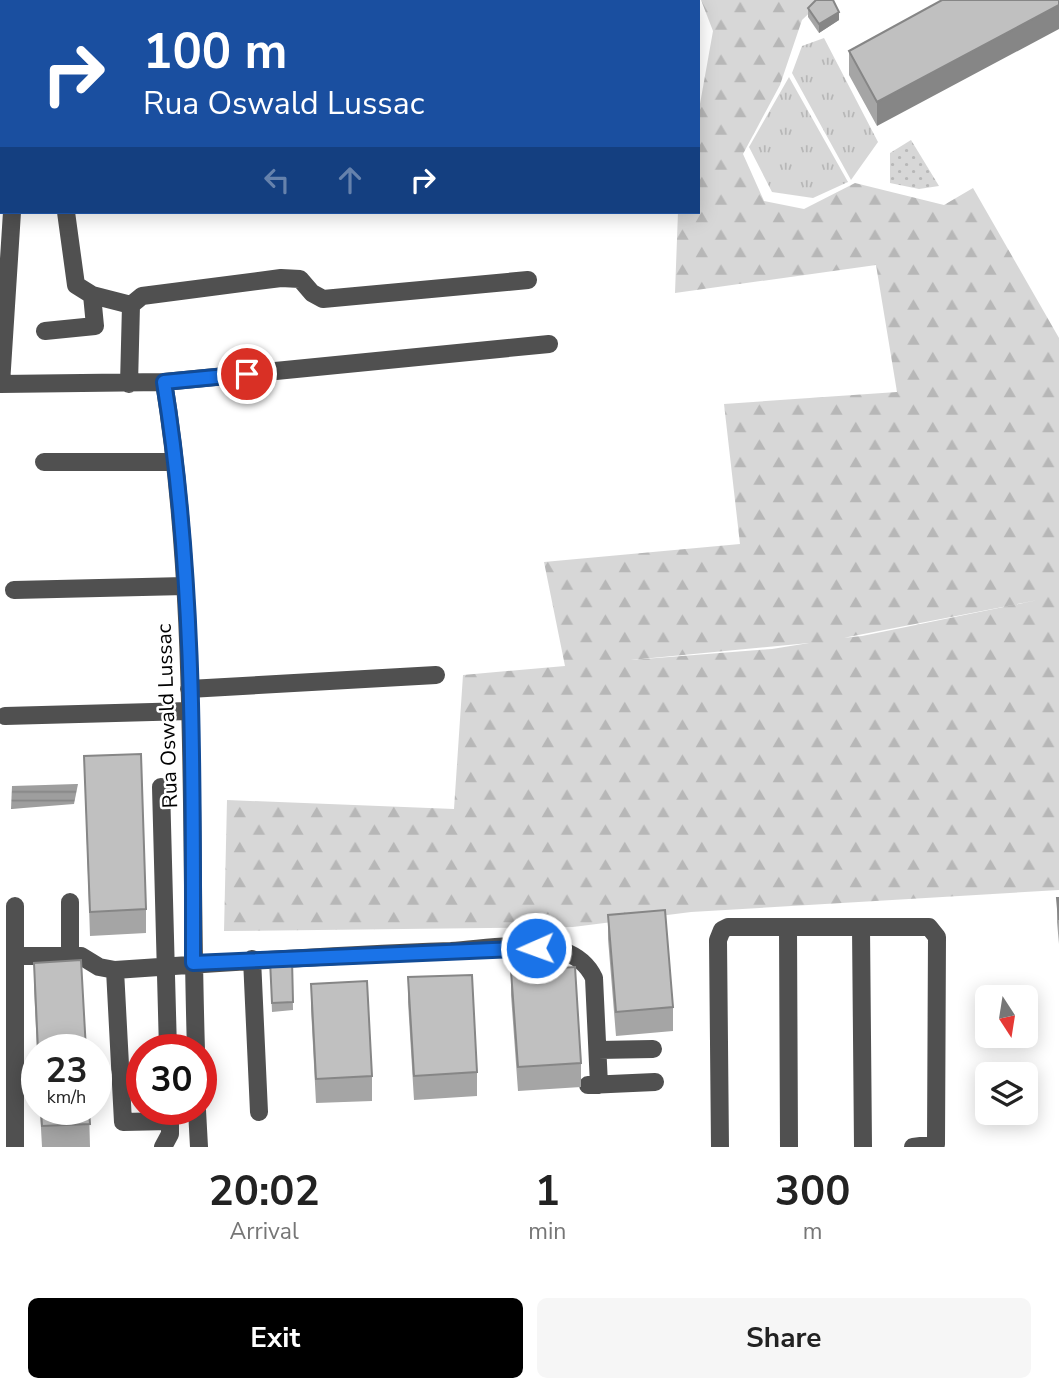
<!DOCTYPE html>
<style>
body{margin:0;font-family:"Nunito Sans",sans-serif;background:#f6f6f6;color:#222;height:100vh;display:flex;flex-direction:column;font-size:26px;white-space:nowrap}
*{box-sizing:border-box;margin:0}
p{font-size:23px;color:#767676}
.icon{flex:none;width:38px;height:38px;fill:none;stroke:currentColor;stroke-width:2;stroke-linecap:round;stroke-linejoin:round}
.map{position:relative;height:1147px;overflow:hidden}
.drawer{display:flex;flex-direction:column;background:#fff;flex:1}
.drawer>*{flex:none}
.top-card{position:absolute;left:0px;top:0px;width:700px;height:214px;box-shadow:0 4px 18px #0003;background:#1a4fa0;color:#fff;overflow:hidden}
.needle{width:46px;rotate:168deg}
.tools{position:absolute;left:975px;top:985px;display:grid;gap:14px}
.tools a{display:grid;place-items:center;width:63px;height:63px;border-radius:10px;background:#fff;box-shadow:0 4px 18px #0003;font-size:35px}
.speed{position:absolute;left:21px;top:1034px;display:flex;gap:14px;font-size:35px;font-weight:700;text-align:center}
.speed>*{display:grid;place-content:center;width:91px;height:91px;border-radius:50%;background:#fff;box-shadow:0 4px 18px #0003;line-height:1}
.speed small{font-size:18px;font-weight:400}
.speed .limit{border:10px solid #d22;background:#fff;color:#111}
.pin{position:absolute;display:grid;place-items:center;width:60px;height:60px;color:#fff;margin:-30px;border:4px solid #fff;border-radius:50%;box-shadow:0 2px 7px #0007}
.me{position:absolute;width:77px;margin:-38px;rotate:268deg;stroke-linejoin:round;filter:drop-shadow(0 0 5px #0008)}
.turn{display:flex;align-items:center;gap:24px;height:147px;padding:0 28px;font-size:32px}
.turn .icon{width:91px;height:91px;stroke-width:2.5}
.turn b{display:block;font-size:49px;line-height:60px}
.lanes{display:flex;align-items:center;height:66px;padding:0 28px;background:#0003;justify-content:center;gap:35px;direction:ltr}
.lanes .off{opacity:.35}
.eta{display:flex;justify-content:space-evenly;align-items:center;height:119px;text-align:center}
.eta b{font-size:42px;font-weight:700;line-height:49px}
.button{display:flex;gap:14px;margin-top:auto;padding:14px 28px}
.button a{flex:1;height:80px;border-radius:10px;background:#000;color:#fff;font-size:28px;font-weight:700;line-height:80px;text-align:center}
.button a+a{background:#f6f6f6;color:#222}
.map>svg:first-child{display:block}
.grass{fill:url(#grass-tufts)}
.forest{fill:url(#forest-firs);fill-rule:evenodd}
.garden{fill:url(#garden-dots)}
.water{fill:url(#water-rules)}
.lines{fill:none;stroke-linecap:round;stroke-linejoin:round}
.minor{stroke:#505050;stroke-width:18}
.wall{fill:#a5a5a5}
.shaded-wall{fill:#868686}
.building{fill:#c0c0c0;stroke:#868686;stroke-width:2}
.route-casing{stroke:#114b97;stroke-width:18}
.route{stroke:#1a73e8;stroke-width:12}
.labels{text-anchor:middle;stroke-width:5;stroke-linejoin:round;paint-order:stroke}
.street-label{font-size:21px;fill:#000;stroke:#fff}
</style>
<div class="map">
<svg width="1059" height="1147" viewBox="0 0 1059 1147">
<defs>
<pattern id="grass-tufts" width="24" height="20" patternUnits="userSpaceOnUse" patternTransform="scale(1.75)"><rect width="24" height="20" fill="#d7d7d7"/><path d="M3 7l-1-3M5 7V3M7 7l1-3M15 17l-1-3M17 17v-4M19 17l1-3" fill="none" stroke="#b7b7b7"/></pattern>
<pattern id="forest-firs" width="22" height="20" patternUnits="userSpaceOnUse" patternTransform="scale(1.75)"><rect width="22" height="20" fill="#d7d7d7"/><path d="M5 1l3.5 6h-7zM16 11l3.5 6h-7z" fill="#b7b7b7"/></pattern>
<pattern id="garden-dots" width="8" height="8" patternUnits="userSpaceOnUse" patternTransform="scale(1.75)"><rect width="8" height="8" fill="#d7d7d7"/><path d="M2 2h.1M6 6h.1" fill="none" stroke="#b7b7b7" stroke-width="1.8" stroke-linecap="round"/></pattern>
<pattern id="water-rules" width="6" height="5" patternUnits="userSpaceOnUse" patternTransform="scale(1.75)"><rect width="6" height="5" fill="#9e9e9e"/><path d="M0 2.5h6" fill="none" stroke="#868686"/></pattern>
</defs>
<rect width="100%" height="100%" fill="#fff"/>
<path class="grass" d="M 824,38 L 878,142 L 851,180 L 792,73 L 802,46 Z
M 789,77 L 848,182 L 813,198 L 772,192 L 749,147 Z"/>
<path class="forest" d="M 701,0 L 823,0 L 802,20 L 780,85 L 743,154 L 764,201 L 804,209 L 855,183 L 944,205 L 973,188 L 1059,338 L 1059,890 L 691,912 L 573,927 L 224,931 L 227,800 L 454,809 L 463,675 L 565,666 L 544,562 L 740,544 L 724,404 L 897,392 L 876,265 L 675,293 L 678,212 L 698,212 L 698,115 L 713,31 ZM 1038,600 L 862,636 L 842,638 L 843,638 ZM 809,643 L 772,649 L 631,660 Z"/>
<path class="garden" d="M 911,140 L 939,186 L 919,189 L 890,183 L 890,153 Z"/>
<path class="water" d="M 78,784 L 74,804 L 11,809 L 12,786 Z"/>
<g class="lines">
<path class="minor" d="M 357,0 L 358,2
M 27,2 L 28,0
M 66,212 L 76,285 L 92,295 L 131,305
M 45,331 L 95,326 L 92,295
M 164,382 C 199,602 189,828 196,1050
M 0,384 L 164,382 L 549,344
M 1,384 L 12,212
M 129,384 L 131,305 L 142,296 L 281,278 L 300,279 L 312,293 L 323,299 L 528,280
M 44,462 L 174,462
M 14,590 L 185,586
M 189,689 L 436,675
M 5,716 L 189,711
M 161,787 L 168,1050
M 70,902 L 70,956
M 788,927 L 789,1147
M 861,927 L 863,1147
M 16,956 L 81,956 L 99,967 L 115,970 C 227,962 339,955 451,951 C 485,949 530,940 563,951 C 577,956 588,965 594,978 L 599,1085
M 252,959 L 259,1112
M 115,970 L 123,1122 L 170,1121
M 598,1050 L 653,1049
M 588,1085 L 655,1082
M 197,1110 L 199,1147
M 15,1147 L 15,906
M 163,1147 L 170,1134 L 170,1110
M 720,1147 L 718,940 L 722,930 L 728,927 L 929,927 L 937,937 L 936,1144 L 913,1147"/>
</g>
<path class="wall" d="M 942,0 L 877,126 L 849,75 L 849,51 Z
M 808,8 L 839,20 L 819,33 L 808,17 Z
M 84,756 L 146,909 L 146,933 L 90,936 Z
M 1057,898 L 1059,898 L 1059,944 L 1057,922 Z
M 608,915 L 673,1007 L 673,1031 L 616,1036 L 608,939 Z
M 292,959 L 293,1010 L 272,1012 L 270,960 Z
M 34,963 L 86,1050 L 37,1050 L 34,987 Z
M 511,971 L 581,1063 L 581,1087 L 518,1091 L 511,995 Z
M 408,977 L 477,1072 L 477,1096 L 414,1100 L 408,1002 Z
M 311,984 L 372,1076 L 372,1101 L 316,1103 L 311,1008 Z
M 40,1110 L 89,1110 L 90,1147 L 42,1147 Z"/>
<path class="shaded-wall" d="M 1059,5 L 1059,29 L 877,126 L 877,102 Z
M 839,12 L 839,20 L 819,33 L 819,24 Z"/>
<path class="building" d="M 816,0 L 833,0 L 839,12 L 819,24 L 808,8 Z
M 942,0 L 1059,0 L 1059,5 L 877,102 L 849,51 Z
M 141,754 L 146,909 L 90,912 L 84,756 Z
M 1057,898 L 1059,898 L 1059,920 Z
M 665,910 L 673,1007 L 616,1012 L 608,915 Z
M 292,959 L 293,1002 L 272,1003 L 270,960 Z
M 81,960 L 86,1050 L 38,1050 L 34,963 Z
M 575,967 L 581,1063 L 518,1067 L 511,971 Z
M 472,975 L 477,1072 L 414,1076 L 408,977 Z
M 367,981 L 372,1076 L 316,1079 L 311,984 Z
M 41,1110 L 89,1110 L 90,1124 L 42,1126 Z"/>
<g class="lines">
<defs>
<path id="route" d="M 247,374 L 164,382 C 195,573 193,770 193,963 L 536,948"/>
</defs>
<use href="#route" class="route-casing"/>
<use href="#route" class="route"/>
</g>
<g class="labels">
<g class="street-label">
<text transform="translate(167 716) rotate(-92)" y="7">Rua Oswald Lussac</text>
</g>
</g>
</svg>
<div class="tools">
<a><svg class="needle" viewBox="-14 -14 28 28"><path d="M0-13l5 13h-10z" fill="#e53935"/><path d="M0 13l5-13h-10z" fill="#767676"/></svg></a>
<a><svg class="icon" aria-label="layers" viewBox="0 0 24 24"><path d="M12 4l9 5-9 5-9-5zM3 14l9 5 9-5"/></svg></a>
</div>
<div class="speed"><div>23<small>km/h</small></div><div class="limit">30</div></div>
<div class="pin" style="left:247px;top:374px;background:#d93025"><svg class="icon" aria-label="arrive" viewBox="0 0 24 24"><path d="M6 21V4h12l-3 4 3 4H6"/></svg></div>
<svg class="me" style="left:536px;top:948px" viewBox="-20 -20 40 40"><circle r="17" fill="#1a73e8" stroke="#fff" stroke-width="3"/><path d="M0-11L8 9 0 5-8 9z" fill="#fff"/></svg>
<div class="top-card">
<div class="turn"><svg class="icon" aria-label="right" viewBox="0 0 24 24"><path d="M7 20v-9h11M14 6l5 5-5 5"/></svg><div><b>100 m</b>Rua Oswald Lussac</div></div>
<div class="lanes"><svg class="icon off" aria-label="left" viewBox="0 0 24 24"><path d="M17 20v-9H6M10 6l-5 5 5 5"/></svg><svg class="icon off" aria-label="ahead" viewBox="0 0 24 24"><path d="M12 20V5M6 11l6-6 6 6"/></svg><svg class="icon" aria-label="right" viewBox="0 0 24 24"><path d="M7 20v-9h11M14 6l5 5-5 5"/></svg></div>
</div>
</div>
<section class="drawer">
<div class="eta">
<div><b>20:02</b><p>Arrival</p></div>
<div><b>1</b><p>min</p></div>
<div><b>300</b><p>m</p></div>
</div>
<div class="button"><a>Exit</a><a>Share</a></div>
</section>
